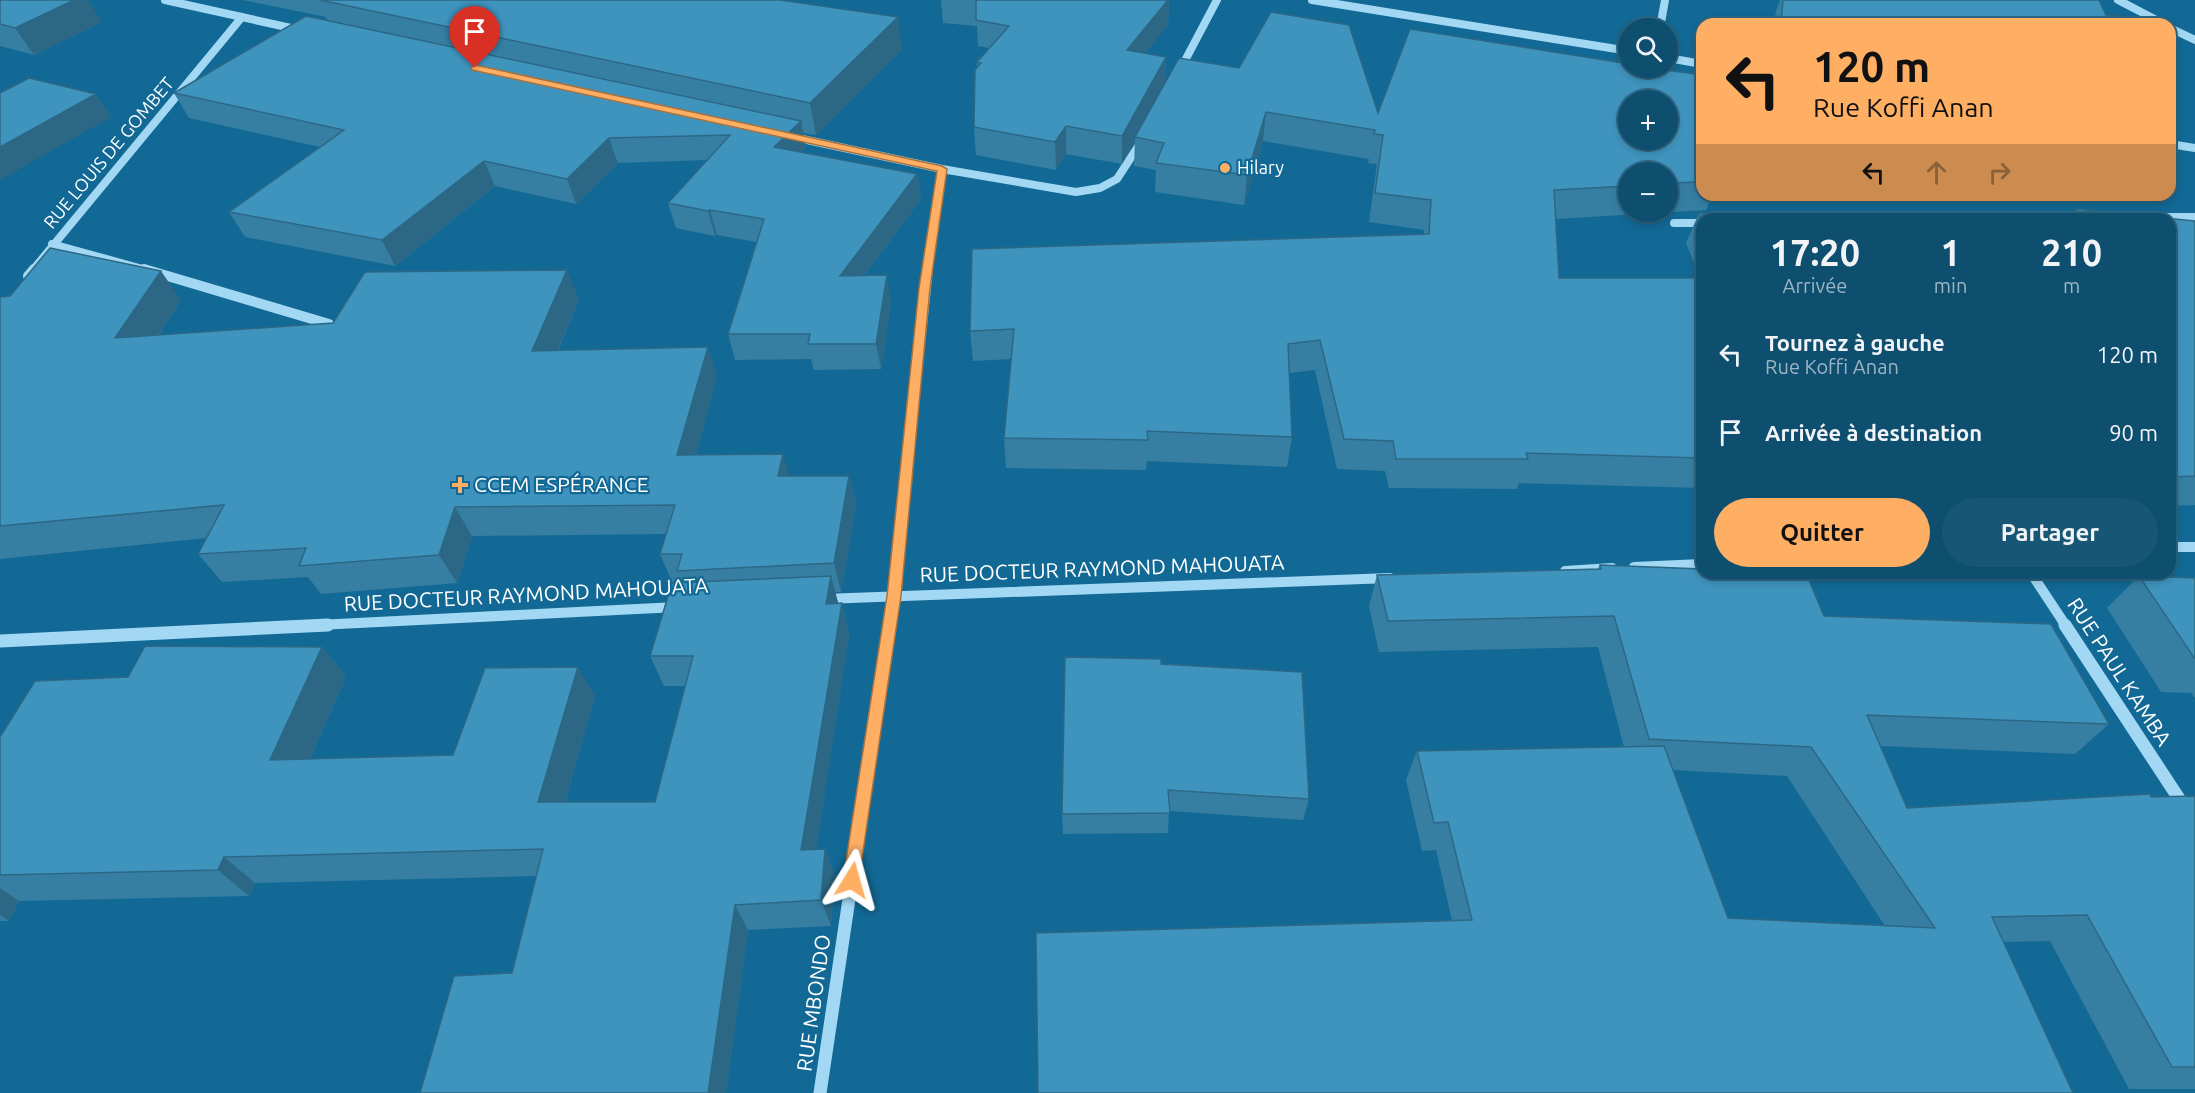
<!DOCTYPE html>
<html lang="fr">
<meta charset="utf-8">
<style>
body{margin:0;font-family:Ubuntu,sans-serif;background:#175675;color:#f1f3f6;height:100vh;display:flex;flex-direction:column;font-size:22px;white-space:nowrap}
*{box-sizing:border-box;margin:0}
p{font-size:20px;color:#9bb5c3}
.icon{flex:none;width:33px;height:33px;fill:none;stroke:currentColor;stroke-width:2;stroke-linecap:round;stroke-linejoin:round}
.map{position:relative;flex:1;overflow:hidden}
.side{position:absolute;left:1696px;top:213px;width:480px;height:366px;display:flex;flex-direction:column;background:#0e4f70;border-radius:18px;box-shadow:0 3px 9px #0003,0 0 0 2px #2e6683}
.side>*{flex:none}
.guide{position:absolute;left:1696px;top:18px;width:480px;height:183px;border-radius:18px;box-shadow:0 3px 9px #0003,0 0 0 2px #2e6683;background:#ffaf63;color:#111;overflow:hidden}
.tools{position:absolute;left:1618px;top:18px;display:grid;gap:12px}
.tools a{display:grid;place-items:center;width:60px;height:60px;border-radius:50%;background:#0e4f70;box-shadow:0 3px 9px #0003,0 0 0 2px #2e6683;font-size:30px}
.pin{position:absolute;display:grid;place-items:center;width:51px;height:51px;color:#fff;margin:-62px -26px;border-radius:50% 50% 50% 0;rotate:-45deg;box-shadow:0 0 6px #0007}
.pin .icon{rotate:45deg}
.me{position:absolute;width:66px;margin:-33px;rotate:8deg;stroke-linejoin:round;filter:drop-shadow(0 0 4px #0008)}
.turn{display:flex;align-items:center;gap:21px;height:126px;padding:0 18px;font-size:27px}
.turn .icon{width:78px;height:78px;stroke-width:2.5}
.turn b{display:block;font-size:42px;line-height:51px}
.lanes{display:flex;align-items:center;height:57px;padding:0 18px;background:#0003;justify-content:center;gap:30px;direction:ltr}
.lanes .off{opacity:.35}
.eta{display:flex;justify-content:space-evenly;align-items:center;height:102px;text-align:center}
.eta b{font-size:36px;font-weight:700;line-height:42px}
.action{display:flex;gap:12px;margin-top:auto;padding:12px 18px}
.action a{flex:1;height:69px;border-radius:36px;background:#ffaf63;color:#111;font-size:24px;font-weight:700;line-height:69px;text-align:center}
.action a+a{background:#175675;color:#f1f3f6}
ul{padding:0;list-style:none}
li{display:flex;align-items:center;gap:18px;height:78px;padding:0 18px}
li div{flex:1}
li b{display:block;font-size:22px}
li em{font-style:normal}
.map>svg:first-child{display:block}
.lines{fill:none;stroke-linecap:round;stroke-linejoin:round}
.minor-far2{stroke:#a2d8f3;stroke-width:8}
.minor-far1{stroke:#a2d8f3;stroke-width:10}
.minor{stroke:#a2d8f3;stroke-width:13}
.wall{fill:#367fa3;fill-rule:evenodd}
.shaded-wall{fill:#2c6885}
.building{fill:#3f94be;stroke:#2c6885;stroke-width:1.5;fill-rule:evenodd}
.route{fill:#ffaf63;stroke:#a67240;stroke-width:1.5}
.poi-dot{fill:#ffaf63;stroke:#126995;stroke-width:2}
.labels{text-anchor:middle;stroke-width:4.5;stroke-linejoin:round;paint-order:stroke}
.far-street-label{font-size:18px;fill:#fff;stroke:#126995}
.far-poi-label{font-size:18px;fill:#fff;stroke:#126995;text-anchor:start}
.poi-label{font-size:21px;fill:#fff;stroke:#126995;text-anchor:start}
.street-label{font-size:21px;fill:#fff;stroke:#126995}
</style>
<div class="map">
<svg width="2195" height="1093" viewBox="0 0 2195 1093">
<rect width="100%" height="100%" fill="#126995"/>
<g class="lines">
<path class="minor-far2" d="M 165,0 L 300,30
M 1312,0 L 1629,51
M 2118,0 L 2164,24
M 1660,28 L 1665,0
M 2170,28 L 2195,40
M 1668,58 L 1702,64
M 1180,70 L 1217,0
M 793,137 L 942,169 L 1076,192 L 1100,188 L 1117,179 L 1141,142
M 2170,144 L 2195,148
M 2147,217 L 2195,217
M 2037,219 L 2081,218
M 1674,223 L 1702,223
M 52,244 L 150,271
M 32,271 L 242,17
M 927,271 L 942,169"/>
<path class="minor-far1" d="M 144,269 L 329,324
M 28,276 L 34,269
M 2170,547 L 2195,547
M 1634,567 L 1702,564
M 1565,571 L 1612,568
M 2031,573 L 2066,626
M 824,599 L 1390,578
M 298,626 L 677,607
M 890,626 L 928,269"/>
<path class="minor" d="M 2065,625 L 2195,823
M 0,641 L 328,625
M 820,1093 L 890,625"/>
</g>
<path class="wall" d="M 0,0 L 102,22 L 34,55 L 0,46 Z
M 243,0 L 780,0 L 902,49 L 816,135 L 803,133 L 806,146 L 800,152 L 917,174 L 921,199 L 864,276 L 891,301 L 881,369 L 814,370 L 811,359 L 735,360 L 728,334 L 756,242 L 717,235 L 715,236 L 676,228 L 668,203 L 707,160 L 618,163 L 576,204 L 495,186 L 395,266 L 245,237 L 229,212 L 320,147 L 189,118 L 174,93 L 327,20 L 326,17 Z
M 941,0 L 1169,0 L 1168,25 L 1145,53 L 1166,57 L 1165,83 L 1378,113 L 1702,75 L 1702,195 L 1712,195 L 1706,210 L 1556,219 L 1559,278 L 1700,278 L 1686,243 L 1699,213 L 1702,219 L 1702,488 L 1519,483 L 1517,489 L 1389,488 L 1385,471 L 1337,469 L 1315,370 L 1289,373 L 1292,437 L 1287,467 L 1147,461 L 1146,470 L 1006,468 L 1004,438 L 1011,359 L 973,361 L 970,331 L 1424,235 L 1424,230 L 1369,222 L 1377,164 L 1368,163 L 1369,159 L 1263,141 L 1244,205 L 1155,192 L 1156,170 L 1134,166 L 1135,140 L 1122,164 L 1066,154 L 1056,170 L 976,155 L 974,127 L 977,62 L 989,48 L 978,46 L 977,26 L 943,23 ZM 1629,172 L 1668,172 L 1668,212 L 1629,212 Z
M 1780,0 L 2099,0 L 2106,15 L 2131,24 L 1774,24 L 1776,11 Z
M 2076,209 L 2195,221 L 2195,505 L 2170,506 L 2170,219 L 2069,219 Z
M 0,297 L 181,300 L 159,335 L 333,323 L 579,299 L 558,351 L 717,376 L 696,454 L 789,476 L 849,476 L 856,505 L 841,592 L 835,592 L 838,603 L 842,603 L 849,634 L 816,850 L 825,849 L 835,876 L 831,926 L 748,930 L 726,1093 L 420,1093 L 512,973 L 536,876 L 255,883 L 249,896 L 19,901 L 9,921 L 0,921 L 0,737 L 128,677 L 322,647 L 346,677 L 310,759 L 453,755 L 595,696 L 565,802 L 655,802 L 685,686 L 664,686 L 650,656 L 682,583 L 672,582 L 660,554 L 666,534 L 472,536 L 457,583 L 321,594 L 308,577 L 222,582 L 198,554 L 206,538 L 0,559 Z
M 1600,565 L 1824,616 L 2109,724 L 2075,754 L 1880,746 L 1907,808 L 2151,797 L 2195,796 L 2195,1089 L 2129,1089 L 2050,941 L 2004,942 L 1452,921 L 1436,850 L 1422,851 L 1406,780 L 1417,751 L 1624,747 L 1598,647 L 1379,652 L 1369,606 L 1377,575 L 1597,570 ZM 1673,770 L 1787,776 L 1885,926 L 1728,918 Z
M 2139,576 L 2195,578 L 2195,698 L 2191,693 L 2161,692 L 2107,608 Z
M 1161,664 L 1309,799 L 1303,820 L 1169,811 L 1168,833 L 1063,834 L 1062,814 Z"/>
<path class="shaded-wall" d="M 74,0 L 88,0 L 102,22 L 34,55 L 15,28 Z
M 1168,0 L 1169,0 L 1168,25 L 1126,77 L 1127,50 Z
M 898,17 L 902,49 L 816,135 L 810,103 Z
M 1166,57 L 1165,84 L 1135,137 L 1135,140 L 1122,164 L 1122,136 Z
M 96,94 L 111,117 L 0,180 L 0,147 Z
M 1266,112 L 1263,141 L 1244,205 L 1247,175 Z
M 801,121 L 806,146 L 780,172 L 774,147 Z
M 1066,126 L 1066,154 L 1056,170 L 1055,142 Z
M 609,138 L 618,163 L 576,204 L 567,179 Z
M 484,161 L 495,186 L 395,266 L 382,240 Z
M 917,174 L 921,199 L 845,301 L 840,276 Z
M 710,210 L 717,235 L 715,236 L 708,211 Z
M 567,270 L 579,299 L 545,380 L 532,351 Z
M 161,271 L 181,300 L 138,367 L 115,338 Z
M 887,275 L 891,301 L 881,369 L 876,344 Z
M 708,347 L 717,376 L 688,484 L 677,455 Z
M 783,454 L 791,483 L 778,476 Z
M 849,476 L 856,505 L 841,592 L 834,563 Z
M 455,507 L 472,536 L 457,583 L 439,555 Z
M 831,576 L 839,606 L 826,604 Z
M 842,603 L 849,634 L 812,877 L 801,850 Z
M 322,647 L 346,677 L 297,788 L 270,760 Z
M 578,667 L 595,696 L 557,829 L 538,802 Z
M 825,849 L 835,876 L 831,926 L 821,900 Z
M 224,857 L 255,883 L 249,896 L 218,870 Z
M 0,888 L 19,901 L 9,921 L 0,915 Z
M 735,905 L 748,930 L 726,1093 L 708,1093 Z"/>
<path class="building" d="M 0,0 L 74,0 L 15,28 L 0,24 Z
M 320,0 L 780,0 L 898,17 L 810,103 Z
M 976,0 L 1168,0 L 1127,50 L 1166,57 L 1122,136 L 1066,126 L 1055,142 L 974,127 L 975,70 L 981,63 L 977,62 L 1009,26 L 976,20 Z
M 1783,0 L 2099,0 L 2106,15 L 2128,17 L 2131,24 L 1781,24 Z
M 1271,12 L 1349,25 L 1378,113 L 1410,29 L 1629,64 L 1629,68 L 1652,68 L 1702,75 L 1702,182 L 1668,183 L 1668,172 L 1629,172 L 1629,186 L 1554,190 L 1559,278 L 1702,278 L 1702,458 L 1526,453 L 1528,459 L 1396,459 L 1393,441 L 1344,439 L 1320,340 L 1288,344 L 1292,437 L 1147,431 L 1148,440 L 1004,438 L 1014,329 L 970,331 L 972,249 L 1429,234 L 1431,200 L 1375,193 L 1383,135 L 1374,134 L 1375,130 L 1266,112 L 1247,175 L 1156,163 L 1164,143 L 1135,137 L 1179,58 L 1239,68 ZM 1629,100 L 1668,100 L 1668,140 L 1629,140 Z
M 306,16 L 801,121 L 774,147 L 917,174 L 840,276 L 887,275 L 876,344 L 808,344 L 810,334 L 728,334 L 764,219 L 710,210 L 708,211 L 668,203 L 730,135 L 609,138 L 567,179 L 484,161 L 382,240 L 229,212 L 344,130 L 174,93 Z
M 29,78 L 96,94 L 0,147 L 0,93 Z
M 2076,209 L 2195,221 L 2195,476 L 2170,477 L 2170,219 L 2082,219 Z
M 1699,213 L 1821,219 L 1702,219 L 1702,222 Z
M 50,248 L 161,271 L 115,338 L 333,323 L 365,272 L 567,270 L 532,351 L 708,347 L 677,455 L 783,454 L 778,476 L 849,476 L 834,563 L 677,571 L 682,554 L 660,554 L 675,505 L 455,507 L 439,555 L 299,566 L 306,548 L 198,554 L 224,505 L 0,526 L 0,297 L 10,296 Z
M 1600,565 L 1702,569 L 1702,573 L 1806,573 L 1824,616 L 2051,624 L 2109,724 L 1867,715 L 1907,808 L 2150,794 L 2151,797 L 2195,796 L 2195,1067 L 2172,1067 L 2087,915 L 1992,917 L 2073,1093 L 1038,1093 L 1036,933 L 1472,920 L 1448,822 L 1434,823 L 1417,751 L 1664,746 L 1728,918 L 1935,928 L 1811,747 L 1649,739 L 1614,616 L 1388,621 L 1377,575 L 1601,569 Z
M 831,576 L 826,604 L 842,603 L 801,850 L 825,849 L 821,900 L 735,905 L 708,1093 L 420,1093 L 454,976 L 512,973 L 543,849 L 224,857 L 218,870 L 0,875 L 0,737 L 35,681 L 128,677 L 145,646 L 322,647 L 270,760 L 453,755 L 485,668 L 578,667 L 538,802 L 655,802 L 693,656 L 650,656 L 672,583 Z
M 2139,576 L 2195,578 L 2195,659 Z
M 1065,657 L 1161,659 L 1161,664 L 1302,672 L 1309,799 L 1168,790 L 1170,813 L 1062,814 Z"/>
<path class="route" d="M 475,65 L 942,166 L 947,169 L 930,288 L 901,596 L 858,885 L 852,888 L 846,885 L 843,880 L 887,596 L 919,288 L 937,171 L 472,70 L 471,68 Z"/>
<g class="poi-dot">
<circle cx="1225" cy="168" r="6"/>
<path d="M457 476h6v6h6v6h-6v6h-6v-6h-6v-6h6z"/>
</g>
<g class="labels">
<g class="far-street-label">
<text transform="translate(109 153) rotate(-50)" y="6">RUE LOUIS DE GOMBET</text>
</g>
<g class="far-poi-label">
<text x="1237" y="174">Hilary</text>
</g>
<g class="poi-label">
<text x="474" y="492">CCEM ESPÉRANCE</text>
</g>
<g class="street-label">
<text transform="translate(1102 569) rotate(-2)" y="7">RUE DOCTEUR RAYMOND MAHOUATA</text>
<text transform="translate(526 595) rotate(-3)" y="7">RUE DOCTEUR RAYMOND MAHOUATA</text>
<text transform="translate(2119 672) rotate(57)" y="7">RUE PAUL KAMBA</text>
<text transform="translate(814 1003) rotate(-82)" y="7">RUE MBONDO</text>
</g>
</g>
</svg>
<div class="tools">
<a><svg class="icon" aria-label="search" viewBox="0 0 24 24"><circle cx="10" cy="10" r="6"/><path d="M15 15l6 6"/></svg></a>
<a>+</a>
<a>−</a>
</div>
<div class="pin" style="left:475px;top:68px;background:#d93025"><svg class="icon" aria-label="arrive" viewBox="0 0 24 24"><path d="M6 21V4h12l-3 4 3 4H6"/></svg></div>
<svg class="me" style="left:852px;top:880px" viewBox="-20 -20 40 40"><path d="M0-17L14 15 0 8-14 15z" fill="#ffaf63" stroke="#fff" stroke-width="4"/></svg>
<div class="guide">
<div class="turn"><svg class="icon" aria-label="left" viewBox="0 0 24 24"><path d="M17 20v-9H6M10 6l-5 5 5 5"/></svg><div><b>120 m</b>Rue Koffi Anan</div></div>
<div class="lanes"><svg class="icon" aria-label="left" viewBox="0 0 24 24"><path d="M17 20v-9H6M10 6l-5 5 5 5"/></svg><svg class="icon off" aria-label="ahead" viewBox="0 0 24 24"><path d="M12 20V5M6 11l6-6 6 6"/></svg><svg class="icon off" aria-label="right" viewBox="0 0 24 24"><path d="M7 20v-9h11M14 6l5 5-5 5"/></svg></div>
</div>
<section class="side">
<div class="eta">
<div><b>17:20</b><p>Arrivée</p></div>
<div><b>1</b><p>min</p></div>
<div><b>210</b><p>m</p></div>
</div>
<ul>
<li><svg class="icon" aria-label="left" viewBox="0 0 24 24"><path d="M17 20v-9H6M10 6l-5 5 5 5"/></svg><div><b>Tournez à gauche</b><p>Rue Koffi Anan</p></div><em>120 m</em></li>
<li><svg class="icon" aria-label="arrive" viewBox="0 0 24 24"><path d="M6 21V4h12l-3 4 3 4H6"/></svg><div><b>Arrivée à destination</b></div><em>90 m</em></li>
</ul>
<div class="action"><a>Quitter</a><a>Partager</a></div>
</section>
</div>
